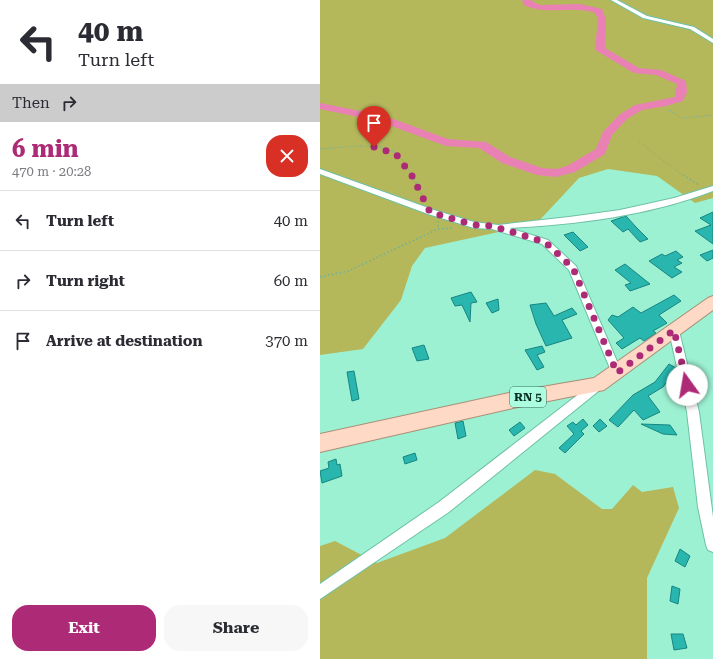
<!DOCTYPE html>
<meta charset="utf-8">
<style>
body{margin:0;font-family:"Roboto Serif",serif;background:#f7f7f7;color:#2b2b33;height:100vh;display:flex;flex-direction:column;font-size:15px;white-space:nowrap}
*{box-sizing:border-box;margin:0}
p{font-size:13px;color:#7c7c81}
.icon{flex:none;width:22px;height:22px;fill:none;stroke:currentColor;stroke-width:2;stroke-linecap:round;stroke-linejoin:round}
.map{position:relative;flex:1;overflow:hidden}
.sheet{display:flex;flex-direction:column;background:#fff;width:320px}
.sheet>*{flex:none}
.guide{background:#fff;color:#2b2b33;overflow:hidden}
.pin{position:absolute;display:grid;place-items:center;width:34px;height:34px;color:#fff;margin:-41px -17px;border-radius:50% 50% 50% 0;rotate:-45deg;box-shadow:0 0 4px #0007}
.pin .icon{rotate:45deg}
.me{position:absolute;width:44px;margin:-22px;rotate:347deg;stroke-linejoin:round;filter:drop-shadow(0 0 3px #0008)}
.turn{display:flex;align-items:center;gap:14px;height:84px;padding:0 12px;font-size:18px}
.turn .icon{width:52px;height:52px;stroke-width:2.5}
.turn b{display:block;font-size:28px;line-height:34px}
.then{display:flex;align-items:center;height:38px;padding:0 12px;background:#0003;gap:8px;font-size:15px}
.round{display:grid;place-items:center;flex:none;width:42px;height:42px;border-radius:16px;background:#f7f7f7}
.head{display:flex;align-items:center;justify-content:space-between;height:68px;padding:0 12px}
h1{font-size:24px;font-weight:700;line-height:30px;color:#ad2b76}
.primary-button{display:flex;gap:8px;margin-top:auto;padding:8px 12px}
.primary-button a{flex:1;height:46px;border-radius:16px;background:#ad2b76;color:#fff;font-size:16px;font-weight:700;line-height:46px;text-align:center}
.primary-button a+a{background:#f7f7f7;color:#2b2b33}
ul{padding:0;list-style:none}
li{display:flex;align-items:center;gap:12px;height:60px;padding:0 12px;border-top:1px solid #e1e1e2}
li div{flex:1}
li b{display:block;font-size:15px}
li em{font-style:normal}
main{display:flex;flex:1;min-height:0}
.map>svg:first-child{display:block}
.green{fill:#b5b75b}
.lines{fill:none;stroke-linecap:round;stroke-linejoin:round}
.river{fill:#e981b5;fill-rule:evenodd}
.building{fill:#29b6af;stroke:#188580}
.street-casing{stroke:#6ec0a5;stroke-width:2}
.primary-casing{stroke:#a98e75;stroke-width:2}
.path-far1{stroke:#6eb29b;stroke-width:1;stroke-dasharray:1 1.5;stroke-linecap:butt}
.path{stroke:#6eb29b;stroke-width:1.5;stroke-dasharray:1.5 2.5;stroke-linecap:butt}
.street{fill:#fff;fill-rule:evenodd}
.primary{fill:#fed9c5;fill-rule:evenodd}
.route{stroke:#ad2b76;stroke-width:7;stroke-dasharray:0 12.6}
.labels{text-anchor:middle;stroke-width:3;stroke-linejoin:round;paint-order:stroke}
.shield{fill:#abfee0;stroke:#3d6f5e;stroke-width:1}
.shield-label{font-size:12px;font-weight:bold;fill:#0e3227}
</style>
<main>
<section class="sheet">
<div class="guide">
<div class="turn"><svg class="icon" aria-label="left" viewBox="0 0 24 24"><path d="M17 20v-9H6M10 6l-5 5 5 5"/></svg><div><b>40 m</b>Turn left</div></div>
<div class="then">Then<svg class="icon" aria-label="right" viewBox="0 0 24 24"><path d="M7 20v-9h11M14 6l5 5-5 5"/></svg></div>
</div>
<div class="head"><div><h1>6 min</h1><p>470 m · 20:28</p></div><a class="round" style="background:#d93025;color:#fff"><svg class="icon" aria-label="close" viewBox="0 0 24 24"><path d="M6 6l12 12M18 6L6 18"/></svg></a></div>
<ul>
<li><svg class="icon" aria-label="left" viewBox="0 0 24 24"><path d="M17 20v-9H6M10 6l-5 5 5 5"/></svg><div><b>Turn left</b></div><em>40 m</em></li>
<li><svg class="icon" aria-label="right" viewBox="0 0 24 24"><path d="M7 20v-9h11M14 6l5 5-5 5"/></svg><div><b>Turn right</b></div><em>60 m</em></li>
<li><svg class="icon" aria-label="arrive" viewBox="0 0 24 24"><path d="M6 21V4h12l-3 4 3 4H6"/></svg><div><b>Arrive at destination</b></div><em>370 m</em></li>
</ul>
<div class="primary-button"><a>Exit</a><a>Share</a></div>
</section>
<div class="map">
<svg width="393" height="659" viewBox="0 0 393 659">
<rect width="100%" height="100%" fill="#9df1d3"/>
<path class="green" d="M 0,0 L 393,0 L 393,198 L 375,203 L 337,176 L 288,169 L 259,178 L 216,224 L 105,248 L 92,266 L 81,300 L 43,349 L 0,355 Z
M 215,470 L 235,474 L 282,509 L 292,509 L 313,485 L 322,492 L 353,487 L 359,508 L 327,578 L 327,659 L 0,659 L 0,546 L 15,541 L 57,563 L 125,538 Z"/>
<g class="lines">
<path class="river" d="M 202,0 L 210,0 L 220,5 L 260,4 L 282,9 L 286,19 L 285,48 L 319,68 L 341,70 L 366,81 L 367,92 L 363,101 L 346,106 L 322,110 L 307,119 L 292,135 L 285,154 L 255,172 L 236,177 L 217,175 L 182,163 L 159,148 L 126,146 L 58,121 L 0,109 L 0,103 L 65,116 L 128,139 L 166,142 L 190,157 L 222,168 L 236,169 L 247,166 L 276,149 L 283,132 L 299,115 L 315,105 L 355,97 L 357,84 L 336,75 L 314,73 L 277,51 L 275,49 L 278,19 L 275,13 C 252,5 227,16 204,5 Z"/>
</g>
<path class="building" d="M 393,212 L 393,244 L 375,231 L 391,225 L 380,218 Z
M 306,216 L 316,227 L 328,239 L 320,242 L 308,229 L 303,232 L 291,221 Z
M 253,232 L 268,247 L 260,251 L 244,235 Z
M 393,250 L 393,258 L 387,261 L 380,255 Z
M 356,251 L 363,257 L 357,260 L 362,263 L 354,267 L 362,272 L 352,278 L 329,261 L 342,254 L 345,256 Z
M 305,264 L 330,284 L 310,291 L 305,285 L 311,283 L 295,270 Z
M 151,292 L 157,302 L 151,303 L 150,322 L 142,305 L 135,306 L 131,298 Z
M 354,295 L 361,301 L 339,315 L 347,323 L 333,331 L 336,333 L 324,341 L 320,338 L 302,349 L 296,343 L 304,338 L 288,320 L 292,315 L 298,317 L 313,307 L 321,313 Z
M 178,299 L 179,310 L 172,313 L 166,303 Z
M 226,303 L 234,316 L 252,308 L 257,314 L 242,320 L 252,338 L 226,346 L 216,324 L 210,305 Z
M 104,345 L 109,359 L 97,361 L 92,348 Z
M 222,346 L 225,352 L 217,355 L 224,367 L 217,370 L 205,350 Z
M 349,364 L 356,368 L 358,378 L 357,379 L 352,376 L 343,387 L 328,396 L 340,412 L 323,420 L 314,410 L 298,427 L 289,420 L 313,395 L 335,382 Z
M 34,371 L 39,399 L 32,401 L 27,372 Z
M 263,419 L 268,425 L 261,431 L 264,434 L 245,453 L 239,448 L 254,434 L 247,426 L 253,422 L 256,425 Z
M 280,419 L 287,426 L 279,432 L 273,426 Z
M 143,421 L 146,436 L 138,439 L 135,423 Z
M 200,422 L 205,428 L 194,436 L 189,430 Z
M 321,424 L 350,425 L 357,435 L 343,434 Z
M 95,453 L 97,460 L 85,464 L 83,457 Z
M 16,459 L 17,465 L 20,464 L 22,476 L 2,483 L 0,471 L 9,468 L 8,462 Z
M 360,549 L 370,556 L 365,567 L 355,561 Z
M 352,586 L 360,589 L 358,604 L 350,601 Z
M 351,634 L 363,634 L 367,648 L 354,650 Z"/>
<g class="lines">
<defs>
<path id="street" d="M 291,0 L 297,0 L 327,16 L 374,27 L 393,39 L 393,43 L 370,29 L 323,18 Z
M 0,169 L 114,210 L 154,222 L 178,225 L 249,217 L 300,210 L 354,198 L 393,186 L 393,191 C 332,215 254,225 189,228 L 228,240 L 256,266 L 302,373 L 301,376 L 297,378 L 293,376 L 292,373 L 249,270 L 222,244 L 172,229 L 154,228 L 108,214 L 0,174 Z
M 354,327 L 358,328 L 359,331 L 379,412 L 393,517 L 393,552 L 388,550 L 386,545 L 378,507 L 367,412 L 349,331 L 350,328 Z
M 277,381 L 281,383 L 282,386 L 281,389 L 129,512 L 0,599 L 0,584 L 119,502 L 273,383 Z"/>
<path id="primary" d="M 393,296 L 393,310 L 284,390 L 193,408 L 0,452 L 0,434 L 193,392 L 274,378 L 388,298 Z"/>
</defs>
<use href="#street" class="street-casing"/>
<use href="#primary" class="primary-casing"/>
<path class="path-far1" d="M 348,110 L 363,118 L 393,115
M 319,142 L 364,176
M 0,149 C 21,148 57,141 75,153 C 83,159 88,168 92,176"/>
<path class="path" d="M 92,175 L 106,202
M 363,175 L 379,185
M 118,221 L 118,229
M 0,277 L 28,271 L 118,229 L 134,228"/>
<use href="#street" class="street"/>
<use href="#primary" class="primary"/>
</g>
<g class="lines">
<path class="route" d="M 54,147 L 76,154 L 92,176 L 110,212 L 154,225 L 172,226 L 225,242 L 253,268 L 297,373 L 354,330 L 367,385"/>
</g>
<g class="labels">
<rect class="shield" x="190" y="387" width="36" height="20" rx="3"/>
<g class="shield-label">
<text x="208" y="401">RN 5</text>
</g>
</g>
</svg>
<div class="pin" style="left:54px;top:147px;background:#d93025"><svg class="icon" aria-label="arrive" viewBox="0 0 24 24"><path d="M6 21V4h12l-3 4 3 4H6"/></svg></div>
<svg class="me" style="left:367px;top:385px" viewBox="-20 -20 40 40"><circle r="19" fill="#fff"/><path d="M0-13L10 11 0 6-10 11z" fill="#ad2b76"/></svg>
</div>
</main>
